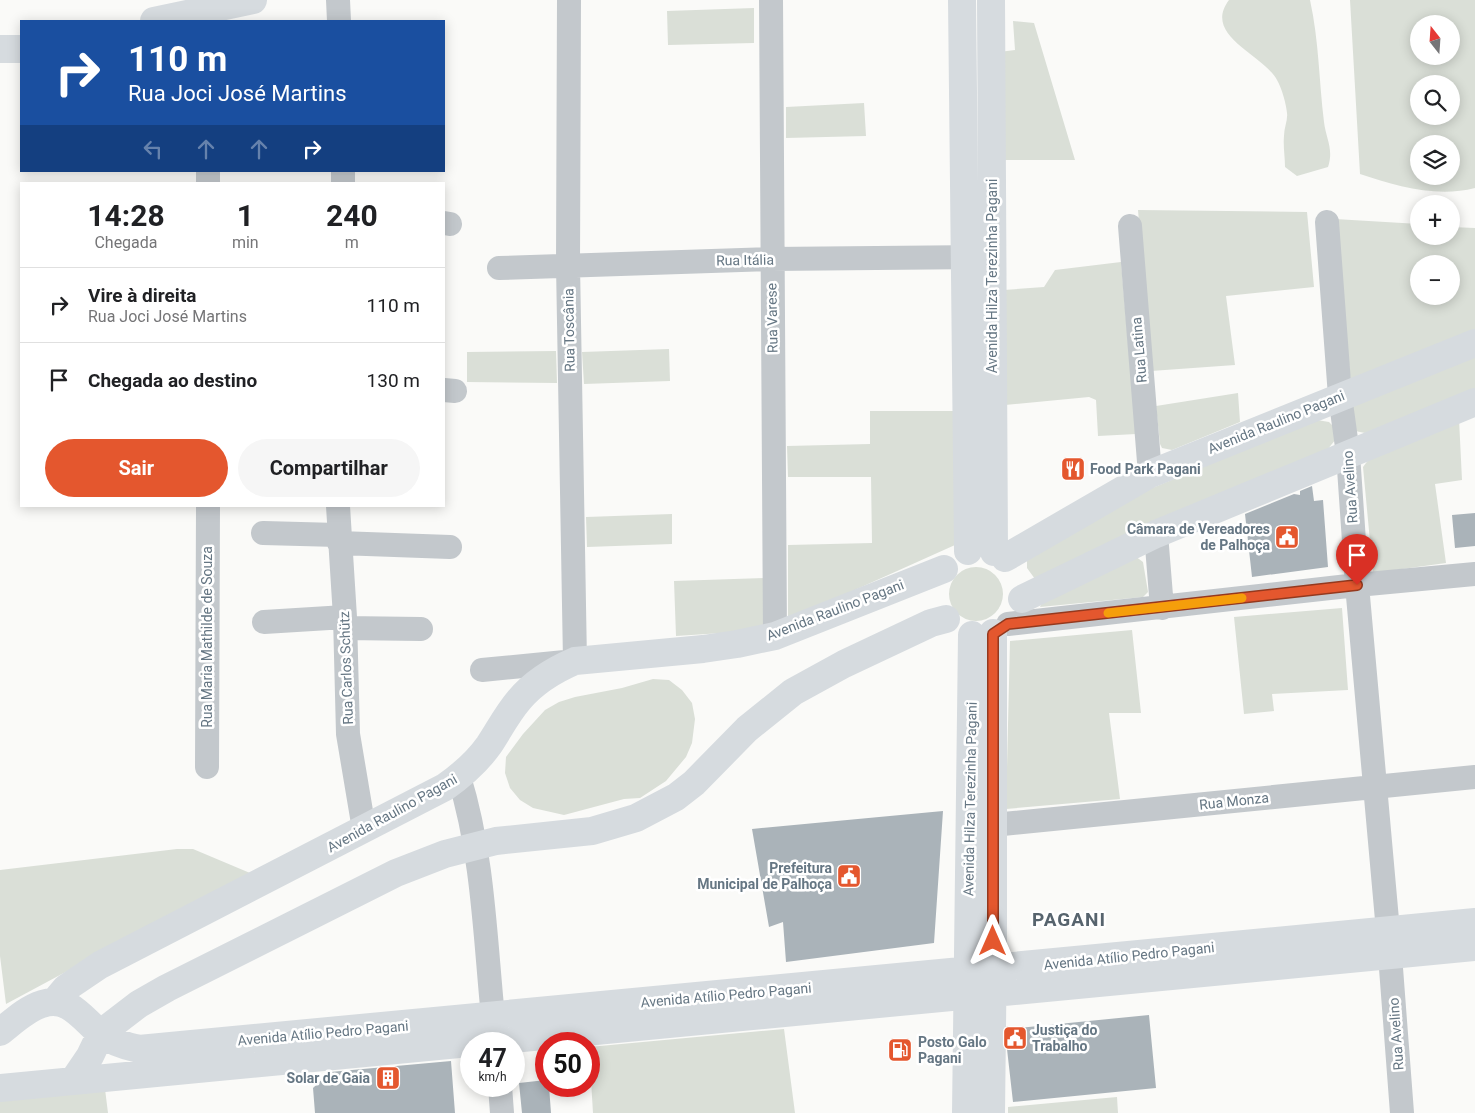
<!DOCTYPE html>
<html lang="pt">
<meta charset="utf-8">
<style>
body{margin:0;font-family:Roboto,sans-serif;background:#f6f6f6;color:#202124;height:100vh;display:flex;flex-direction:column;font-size:19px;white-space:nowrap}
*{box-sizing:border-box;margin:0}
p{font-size:16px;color:#757577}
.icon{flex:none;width:28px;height:28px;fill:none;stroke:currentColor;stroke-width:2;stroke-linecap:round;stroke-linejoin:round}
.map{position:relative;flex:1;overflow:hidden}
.sheet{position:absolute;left:20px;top:182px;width:425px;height:325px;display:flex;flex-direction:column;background:#fff;border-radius:0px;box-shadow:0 2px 12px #0003}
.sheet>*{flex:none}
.guide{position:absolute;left:20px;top:20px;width:425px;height:152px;border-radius:0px;box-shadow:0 2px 12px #0003;background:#1a4fa0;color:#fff;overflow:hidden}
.needle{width:32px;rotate:343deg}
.buttons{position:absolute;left:1410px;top:15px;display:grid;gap:10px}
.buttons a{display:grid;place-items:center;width:50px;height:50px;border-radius:50%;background:#fff;box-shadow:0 2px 12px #0003;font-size:25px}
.speed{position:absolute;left:460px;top:1032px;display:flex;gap:10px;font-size:25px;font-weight:700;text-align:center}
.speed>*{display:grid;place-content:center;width:65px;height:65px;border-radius:50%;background:#fff;box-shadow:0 2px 12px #0003;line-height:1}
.speed small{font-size:12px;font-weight:400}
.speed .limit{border:8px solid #d22;background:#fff;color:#111}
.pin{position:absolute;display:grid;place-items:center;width:42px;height:42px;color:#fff;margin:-51px -21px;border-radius:50% 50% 50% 0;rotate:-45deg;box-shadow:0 0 5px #0007}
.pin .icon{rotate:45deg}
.me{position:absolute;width:55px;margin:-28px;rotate:0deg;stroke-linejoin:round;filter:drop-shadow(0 0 4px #0008)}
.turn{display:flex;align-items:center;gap:18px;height:105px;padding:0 25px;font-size:22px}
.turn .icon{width:65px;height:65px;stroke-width:2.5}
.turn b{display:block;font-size:35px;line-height:42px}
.lanes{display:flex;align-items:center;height:48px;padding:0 25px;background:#0003;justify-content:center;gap:25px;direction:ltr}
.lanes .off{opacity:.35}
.eta{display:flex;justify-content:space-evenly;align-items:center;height:85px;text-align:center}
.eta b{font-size:30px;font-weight:700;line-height:35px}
.cta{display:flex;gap:10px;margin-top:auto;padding:10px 25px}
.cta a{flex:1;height:58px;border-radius:30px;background:#e4572e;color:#fff;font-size:20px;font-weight:700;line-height:58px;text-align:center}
.cta a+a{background:#f6f6f6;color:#202124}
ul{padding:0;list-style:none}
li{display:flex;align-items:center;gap:15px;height:75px;padding:0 25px;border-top:1px solid #e0e0e0}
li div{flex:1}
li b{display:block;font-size:19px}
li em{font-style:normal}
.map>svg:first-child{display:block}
.green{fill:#dadfd7;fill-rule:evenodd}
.building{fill:#aab3b9}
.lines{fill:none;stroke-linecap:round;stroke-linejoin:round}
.minor{stroke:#c3c8cc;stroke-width:24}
.major{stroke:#d6dbdf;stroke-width:28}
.route-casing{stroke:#94391e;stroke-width:12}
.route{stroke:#e4572e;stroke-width:9}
.slow{stroke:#f59e0b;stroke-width:9}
.labels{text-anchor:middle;stroke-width:5;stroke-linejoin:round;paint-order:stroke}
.street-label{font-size:14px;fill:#657683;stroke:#fff}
.poi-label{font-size:14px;font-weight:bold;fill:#657683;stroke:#fff;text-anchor:start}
.district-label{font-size:19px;font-weight:bold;letter-spacing:1px;fill:#57646e;stroke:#fff}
</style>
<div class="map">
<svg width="1475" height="1113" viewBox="0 0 1475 1113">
<rect width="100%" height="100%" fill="#fafaf8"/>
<path class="green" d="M 1229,0 L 1310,0 C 1319,41 1319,81 1324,122 C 1326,139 1334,149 1328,167 L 1297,176 L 1285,167 C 1285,157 1283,146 1284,136 C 1284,128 1288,120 1287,113 C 1286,103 1282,89 1277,80 C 1263,54 1202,36 1229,0 Z
M 1350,0 L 1475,0 L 1475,188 C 1437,198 1396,186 1360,174 ZM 1419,24 L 1451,24 L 1451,56 L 1419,56 ZM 1419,84 L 1451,84 L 1451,116 L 1419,116 ZM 1419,144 L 1451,144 L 1451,176 L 1419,176 Z
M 754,8 L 754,43 L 668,45 L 667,11 Z
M 1013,21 L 1034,23 L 1075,160 L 1000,160 L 999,52 L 1015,50 Z
M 864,103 L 866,136 L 786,138 L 786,107 Z
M 1138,210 L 1307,212 L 1314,287 L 1226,296 L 1235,365 L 1151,371 Z
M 1335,219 L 1419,224 L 1419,236 L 1451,236 L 1451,227 L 1475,228 L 1475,332 L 1351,385 ZM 1419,264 L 1451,264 L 1451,296 L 1419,296 Z
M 1121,262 L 1136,434 L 1098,436 L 1096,400 L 1089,397 L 1005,405 L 1004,290 L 1044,287 L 1055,270 Z
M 669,349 L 670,381 L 584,384 L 582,352 Z
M 556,351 L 557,383 L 467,382 L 467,352 Z
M 1475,351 L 1475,390 L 1365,433 L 1355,431 L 1350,406 Z
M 1238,393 L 1240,422 L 1172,450 L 1162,448 L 1160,444 L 1156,406 Z
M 870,411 L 954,411 L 955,545 L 788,620 L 788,545 L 872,543 L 871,477 L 788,477 L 787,446 L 870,444 Z
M 1459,419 L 1462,480 L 1435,484 L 1446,563 L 1373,573 L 1363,467 L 1369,459 Z
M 1317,420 L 1329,422 L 1335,428 L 1336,439 L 1327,450 L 1035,579 L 1027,568 L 1027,560 L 1116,503 Z
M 672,514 L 672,544 L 587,547 L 586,517 Z
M 1135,556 L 1143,562 L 1148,592 L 1143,597 L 1040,607 L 1045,596 Z
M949 594a27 27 0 1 1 54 0a27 27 0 1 1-54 0Z
M 764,578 L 766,630 L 676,636 L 674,581 Z
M 1342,608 L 1348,690 L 1272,694 L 1274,711 L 1244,714 L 1234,617 Z
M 1132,630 L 1141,713 L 1109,713 L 1120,799 L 1006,809 L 1010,641 Z
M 653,679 L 669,680 L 682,690 L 692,703 L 695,719 L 692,743 L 686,757 L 666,781 L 640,798 L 624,799 L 564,815 L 533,808 L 520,800 L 510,788 L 505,773 L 506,757 L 523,734 L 545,710 L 559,702 L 575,697 L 622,688 Z
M 177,849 L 193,849 L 250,873 L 6,1004 L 0,956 L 0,870 Z
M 784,1029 L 795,1113 L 593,1113 L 589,1047 Z
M 105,1089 L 108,1113 L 0,1113 L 0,1099 Z
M 1117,1097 L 1118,1113 L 1008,1113 L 1008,1107 Z"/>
<path class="building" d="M 1312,486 L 1314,501 L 1323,500 L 1328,567 L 1252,577 L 1245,514 L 1294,494 L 1300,495 L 1300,491 Z
M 1475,513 L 1475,546 L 1455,548 L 1452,515 Z
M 943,811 L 934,943 L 786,962 L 783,922 L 769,927 L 752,829 Z
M 1149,1015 L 1156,1088 L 1013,1102 L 1007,1049 L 1008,1029 Z
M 451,1061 L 455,1113 L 315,1113 L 313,1088 L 330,1072 Z
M 546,1080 L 546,1086 L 549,1086 L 551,1113 L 522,1113 L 519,1083 Z"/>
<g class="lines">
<path class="minor" d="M 338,0 L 339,21
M 771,0 L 775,636
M 343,171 L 343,184
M 208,184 L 208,171
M 1327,222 L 1340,396 L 1348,454 L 1357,585 L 1388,931
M 444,223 L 450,224
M 1130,226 L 1150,474
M 499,268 L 771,259 L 982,257
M 444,390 L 455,391
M 338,506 L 345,617 L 348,734 L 364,829
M 263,533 L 338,535
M 1156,534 L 1162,608
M 339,543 L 450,547
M 264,622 L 345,617
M 1008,624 L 1357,585 L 1475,574
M 345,628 L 421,629
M 482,670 L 575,661 L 568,265 L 569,0
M 207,767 L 208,506
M 459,777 C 483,854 485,937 493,1017
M 993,825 L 1475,777
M 1390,955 L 1402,1113
M 500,1086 L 502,1113"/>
<path class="major" d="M 962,0 L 968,551
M 991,0 L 994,552
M 154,21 L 253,0
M 0,49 L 21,49
M 1005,558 L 1150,474 L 1475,343
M 1022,599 L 1156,534 L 1475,402
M 55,1001 L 66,988 L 100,965 L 445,787 C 462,775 477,762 489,745 C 499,730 507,714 519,700 C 534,682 554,670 575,661 L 703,649 L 737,644 L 775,636 L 944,569
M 0,1032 C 13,1022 26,1009 42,1004 C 68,995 82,1018 100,1033 C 112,1042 125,1046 139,1049 L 1475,922
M 73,1081 L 90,1056 L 101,1033 L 139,1004 L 167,988 L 396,873 L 445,854 L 496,841 L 592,831 L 636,818 L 676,797 L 694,783 L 747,729 L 793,692 L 844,664 L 931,623 L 946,619
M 0,1088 L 1475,947
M 966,1113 L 972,635
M 991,1113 L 993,941 L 993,633"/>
</g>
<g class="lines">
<defs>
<path id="route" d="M 993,941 L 993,634 L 1008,624 L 1357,585"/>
</defs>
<use href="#route" class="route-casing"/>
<use href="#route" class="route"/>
<path class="slow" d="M 1108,613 L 1242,598"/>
</g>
<defs>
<symbol id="restaurant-square" viewBox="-11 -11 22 22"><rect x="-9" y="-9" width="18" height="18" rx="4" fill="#e4572e" stroke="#fff"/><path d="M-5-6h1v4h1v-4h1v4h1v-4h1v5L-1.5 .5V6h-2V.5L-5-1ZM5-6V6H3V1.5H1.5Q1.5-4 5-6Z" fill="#fff"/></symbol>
<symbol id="civic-square" viewBox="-11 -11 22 22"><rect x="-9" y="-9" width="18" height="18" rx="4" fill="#e4572e" stroke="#fff"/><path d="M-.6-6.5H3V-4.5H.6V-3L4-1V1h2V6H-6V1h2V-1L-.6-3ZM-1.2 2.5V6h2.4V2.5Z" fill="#fff"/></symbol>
<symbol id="fuel-square" viewBox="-11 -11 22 22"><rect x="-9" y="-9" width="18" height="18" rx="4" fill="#e4572e" stroke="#fff"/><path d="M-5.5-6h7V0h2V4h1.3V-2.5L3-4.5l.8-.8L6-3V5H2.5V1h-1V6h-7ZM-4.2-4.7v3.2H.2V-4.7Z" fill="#fff"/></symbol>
<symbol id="building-square" viewBox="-11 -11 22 22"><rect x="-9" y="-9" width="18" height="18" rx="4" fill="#e4572e" stroke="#fff"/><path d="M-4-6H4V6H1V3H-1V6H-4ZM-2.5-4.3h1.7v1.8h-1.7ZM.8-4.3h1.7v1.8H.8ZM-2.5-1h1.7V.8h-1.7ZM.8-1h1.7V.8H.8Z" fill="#fff"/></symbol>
</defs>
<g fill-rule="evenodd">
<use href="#restaurant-square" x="1059" y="455" width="28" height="28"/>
<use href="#civic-square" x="1273" y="523" width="28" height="28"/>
<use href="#civic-square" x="835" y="862" width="28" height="28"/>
<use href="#civic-square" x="1001" y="1024" width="28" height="28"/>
<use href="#fuel-square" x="886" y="1036" width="28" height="28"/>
<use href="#building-square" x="374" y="1064" width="28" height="28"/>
</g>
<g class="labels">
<g class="street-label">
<text transform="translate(745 260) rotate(-1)" y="5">Rua Itália</text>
<text transform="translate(992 276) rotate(-90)" y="5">Avenida Hilza Terezinha Pagani</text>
<text transform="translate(772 318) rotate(-91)" y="5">Rua Varese</text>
<text transform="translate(569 330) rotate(-91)" y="5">Rua Toscânia</text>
<text transform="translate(1139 350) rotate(-95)" y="5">Rua Latina</text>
<text transform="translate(1276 422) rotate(-22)" y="5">Avenida Raulino Pagani</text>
<text transform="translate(1350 487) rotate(-94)" y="5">Rua Avelino</text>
<text transform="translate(835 610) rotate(-21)" y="5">Avenida Raulino Pagani</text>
<text transform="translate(207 637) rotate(-90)" y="5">Rua Maria Mathilde de Souza</text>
<text transform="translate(346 668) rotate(-92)" y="5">Rua Carlos Schütz</text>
<text transform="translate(970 799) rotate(-89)" y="5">Avenida Hilza Terezinha Pagani</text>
<text transform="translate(1234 801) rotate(-6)" y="5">Rua Monza</text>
<text transform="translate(392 813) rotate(-29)" y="5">Avenida Raulino Pagani</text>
<text transform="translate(1129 956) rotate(-6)" y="5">Avenida Atílio Pedro Pagani</text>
<text transform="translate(726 995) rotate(-5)" y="5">Avenida Atílio Pedro Pagani</text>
<text transform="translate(323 1033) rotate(-5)" y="5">Avenida Atílio Pedro Pagani</text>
<text transform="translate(1396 1034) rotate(-94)" y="5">Rua Avelino</text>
</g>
<g class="poi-label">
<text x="1090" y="474">Food Park Pagani</text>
<text x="1270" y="534" text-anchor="end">Câmara de Vereadores<tspan x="1270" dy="16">de Palhoça</tspan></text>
<text x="832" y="873" text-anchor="end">Prefeitura<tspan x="832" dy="16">Municipal de Palhoça</tspan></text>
<text x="1032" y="1035">Justiça do<tspan x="1032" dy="16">Trabalho</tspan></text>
<text x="918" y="1047">Posto Galo<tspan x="918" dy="16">Pagani</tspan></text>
<text x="370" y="1083" text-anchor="end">Solar de Gaia</text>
</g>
<g class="district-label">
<text x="1069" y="926">PAGANI</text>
</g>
</g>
</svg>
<div class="buttons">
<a><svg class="needle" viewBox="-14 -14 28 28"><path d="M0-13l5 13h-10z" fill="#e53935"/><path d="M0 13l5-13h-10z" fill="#757577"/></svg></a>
<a><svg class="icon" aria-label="search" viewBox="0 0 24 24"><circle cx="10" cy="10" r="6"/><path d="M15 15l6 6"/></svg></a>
<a><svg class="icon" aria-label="layers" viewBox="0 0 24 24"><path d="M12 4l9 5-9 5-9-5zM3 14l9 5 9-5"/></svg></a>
<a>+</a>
<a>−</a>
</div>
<div class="speed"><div>47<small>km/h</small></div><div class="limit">50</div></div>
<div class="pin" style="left:1357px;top:585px;background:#d93025"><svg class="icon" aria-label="arrive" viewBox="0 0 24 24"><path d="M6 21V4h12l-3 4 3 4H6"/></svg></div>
<svg class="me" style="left:993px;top:941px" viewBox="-20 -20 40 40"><path d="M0-17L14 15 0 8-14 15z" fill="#e4572e" stroke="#fff" stroke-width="4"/></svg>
<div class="guide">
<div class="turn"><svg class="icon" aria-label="right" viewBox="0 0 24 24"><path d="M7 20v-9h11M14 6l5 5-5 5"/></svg><div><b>110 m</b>Rua Joci José Martins</div></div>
<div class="lanes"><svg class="icon off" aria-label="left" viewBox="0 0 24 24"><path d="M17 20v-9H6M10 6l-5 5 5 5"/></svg><svg class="icon off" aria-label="ahead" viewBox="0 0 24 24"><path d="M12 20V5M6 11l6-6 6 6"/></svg><svg class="icon off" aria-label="ahead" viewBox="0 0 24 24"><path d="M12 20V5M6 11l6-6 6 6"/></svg><svg class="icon" aria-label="right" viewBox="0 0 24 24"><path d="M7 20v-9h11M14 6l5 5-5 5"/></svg></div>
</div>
<section class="sheet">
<div class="eta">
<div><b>14:28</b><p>Chegada</p></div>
<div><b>1</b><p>min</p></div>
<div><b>240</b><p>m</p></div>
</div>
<ul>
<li><svg class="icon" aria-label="right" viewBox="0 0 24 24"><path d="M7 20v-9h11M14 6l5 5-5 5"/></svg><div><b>Vire à direita</b><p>Rua Joci José Martins</p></div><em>110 m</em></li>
<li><svg class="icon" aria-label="arrive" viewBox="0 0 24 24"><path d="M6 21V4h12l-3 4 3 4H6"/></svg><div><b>Chegada ao destino</b></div><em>130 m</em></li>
</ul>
<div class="cta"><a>Sair</a><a>Compartilhar</a></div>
</section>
</div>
